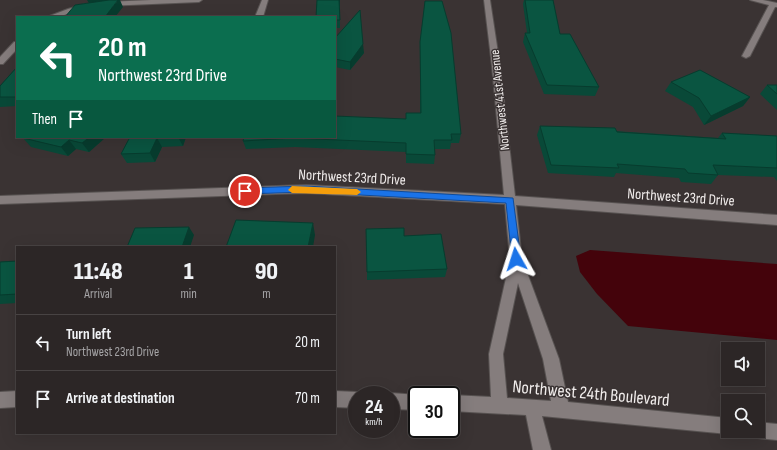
<!DOCTYPE html>
<style>
body{margin:0;font-family:"Sofia Sans Condensed",sans-serif;background:#383232;color:#f1f3f6;height:100vh;display:flex;flex-direction:column;font-size:15px;white-space:nowrap}
*{box-sizing:border-box;margin:0}
p{font-size:13px;color:#a6a5a7}
.icon{flex:none;width:22px;height:22px;fill:none;stroke:currentColor;stroke-width:2;stroke-linecap:round;stroke-linejoin:round}
.map{position:relative;flex:1;overflow:hidden}
.panel{position:absolute;left:16px;top:246px;width:320px;height:188px;display:flex;flex-direction:column;background:#2c2626;border-radius:0px;box-shadow:0 4px 16px #0002,0 0 0 1px #484343}
.panel>*{flex:none}
.guide{position:absolute;left:16px;top:16px;width:320px;height:122px;border-radius:0px;box-shadow:0 4px 16px #0002,0 0 0 1px #484343;background:#0b6e4f;color:#fff;overflow:hidden}
.controls{position:absolute;left:721px;top:342px;display:grid;gap:8px}
.controls a{display:grid;place-items:center;width:44px;height:44px;border-radius:0px;background:#2c2626;box-shadow:0 4px 16px #0002,0 0 0 1px #484343;font-size:20px}
.speed{position:absolute;left:348px;top:386px;display:flex;gap:8px;font-size:20px;font-weight:700;text-align:center}
.speed>*{display:grid;place-content:center;width:52px;height:52px;border-radius:50%;background:#2c2626;box-shadow:0 4px 16px #0002,0 0 0 1px #484343;line-height:1}
.speed small{font-size:10px;font-weight:400}
.speed .limit{border:2px solid #111;border-radius:6px;background:#fff;color:#111}
.pin{position:absolute;display:grid;place-items:center;width:34px;height:34px;color:#fff;margin:-17px;border:2px solid #fff;border-radius:50%;box-shadow:0 1px 4px #0007}
.me{position:absolute;width:44px;margin:-22px;rotate:354deg;stroke-linejoin:round;filter:drop-shadow(0 0 3px #0008)}
.turn{display:flex;align-items:center;gap:14px;height:84px;padding:0 16px;font-size:18px}
.turn .icon{width:52px;height:52px;stroke-width:2.5}
.turn b{display:block;font-size:28px;line-height:34px}
.then{display:flex;align-items:center;height:38px;padding:0 16px;background:#0003;gap:8px;font-size:15px}
.eta{display:flex;justify-content:space-evenly;align-items:center;height:68px;text-align:center}
.eta b{font-size:24px;font-weight:800;line-height:28px}
ul{padding:0;list-style:none}
li{display:flex;align-items:center;gap:12px;height:56px;padding:0 16px;border-top:1px solid #484343}
li div{flex:1}
li b{display:block;font-size:15px}
li em{font-style:normal}
.map>svg:first-child{display:block}
.water{fill:#44030b}
.lines{fill:none;stroke-linecap:round;stroke-linejoin:round}
.minor-casing{stroke:#575251;stroke-width:2}
.minor{fill:#857d7d;fill-rule:evenodd}
.wall{fill:#094938}
.shaded-wall{fill:#073c2e}
.building{fill:#0a5541;stroke:#073c2e}
.route{fill:#1a73e8;stroke:#114b97}
.slow{fill:#f59e0b}
.labels{text-anchor:middle;stroke-width:3;stroke-linejoin:round;paint-order:stroke}
.far-street-label{font-size:13px;fill:#f1edec;stroke:#3a3333}
.street-label{font-size:15px;fill:#f1edec;stroke:#3a3333}
.near-street-label{font-size:18px;fill:#f1edec;stroke:#3a3333}
</style>
<div class="map">
<svg width="777" height="450" viewBox="0 0 777 450">
<rect width="100%" height="100%" fill="#3a3333"/>
<path class="water" d="M 590,250 L 777,264 L 777,340 L 628,326 L 597,294 L 580,272 L 576,256 Z"/>
<g class="lines">
<defs>
<path id="minor" d="M 151,0 L 202,0 L 199,2 L 106,6 L 103,4 L 106,2 Z
M 262,0 L 268,0 L 263,17 L 255,17 Z
M 484,0 L 490,0 L 500,66 L 515,196 L 777,215 L 777,225 L 516,205 L 522,259 L 559,359 L 568,402 L 728,418 L 728,431 L 734,432 L 728,434 L 542,416 L 551,450 L 533,450 L 526,415 L 451,411 L 451,395 L 491,397 L 489,354 L 510,260 L 505,204 L 306,193 L 0,204 L 0,196 L 306,185 L 504,195 L 492,66 ZM 518,283 L 543,359 L 551,401 L 507,398 L 503,354 Z
M 750,0 L 763,0 L 777,3 L 777,7 L 775,7 L 750,56 L 746,58 L 742,56 L 769,5 Z
M 86,4 L 88,5 L 88,7 L 58,17 L 47,17 L 68,9 Z
M 14,42 L 17,42 L 17,49 L 3,64 L 0,64 L 0,57 Z
M 17,391 L 17,407 L 0,408 L 0,392 Z
M 335,391 L 357,392 L 363,395 L 357,395 L 357,408 L 335,407 Z
M 391,393 L 419,395 L 417,395 L 417,410 L 391,409 L 391,395 L 386,395 Z
M 758,422 L 777,424 L 777,440 L 758,438 L 752,436 L 750,431 L 758,431 Z"/>
</defs>
<use href="#minor" class="minor-casing"/>
<use href="#minor" class="minor"/>
</g>
<path class="wall" d="M 340,0 L 340,28 L 335,28 L 335,17 Z
M 524,0 L 553,0 L 560,34 L 599,87 L 595,96 L 544,94 L 523,42 L 525,33 L 527,33 L 523,4 Z
M 335,38 L 364,53 L 350,70 L 335,67 Z
M 420,42 L 461,134 L 459,143 L 451,143 L 450,149 L 435,149 L 435,155 L 434,164 L 406,163 L 406,152 L 295,147 L 246,149 L 243,141 L 406,119 L 420,113 Z
M 17,67 L 17,106 L 0,107 L 0,86 Z
M 671,82 L 750,97 L 743,106 L 704,125 L 693,107 L 665,91 Z
M 767,85 L 777,85 L 777,110 L 760,94 Z
M 540,126 L 718,138 L 722,133 L 777,136 L 777,181 L 774,177 L 718,175 L 711,184 L 681,182 L 679,178 L 616,173 L 614,177 L 548,173 L 537,135 Z
M 106,137 L 89,152 L 76,149 L 68,156 L 31,147 L 23,138 Z
M 130,137 L 186,137 L 183,146 L 162,147 L 155,162 L 127,163 L 121,154 Z
M 404,236 L 447,269 L 445,277 L 367,280 L 367,272 Z
M 17,261 L 17,303 L 0,304 L 0,262 Z"/>
<path class="shaded-wall" d="M 87,0 L 118,0 L 89,3 Z
M 118,0 L 120,0 L 123,7 L 115,17 L 105,17 Z
M 339,0 L 340,0 L 340,28 L 340,20 Z
M 363,44 L 364,53 L 350,70 L 350,62 Z
M 750,97 L 743,106 L 704,125 L 711,116 Z
M 90,137 L 106,137 L 89,152 L 82,143 Z
M 178,137 L 186,137 L 183,146 Z
M 157,138 L 162,147 L 155,162 L 150,153 Z
M 69,140 L 76,149 L 68,156 L 61,147 Z
M 313,223 L 315,235 L 313,247 L 308,247 Z
M 189,227 L 194,235 L 190,247 L 182,247 Z"/>
<path class="building" d="M 109,0 L 118,0 L 105,17 L 65,17 L 75,5 Z
M 317,0 L 339,0 L 340,20 L 335,20 L 335,17 L 316,17 Z
M 525,0 L 553,0 L 560,34 L 570,34 L 599,87 L 547,85 L 525,33 L 530,33 Z
M 425,1 L 442,1 L 451,33 L 461,134 L 451,134 L 452,140 L 434,140 L 435,155 L 406,154 L 406,143 L 293,138 L 243,141 L 244,137 L 335,137 L 335,116 L 406,119 L 406,113 L 421,113 L 420,42 Z
M 360,10 L 363,44 L 350,62 L 335,59 L 335,38 Z
M 17,67 L 17,97 L 0,97 L 0,86 Z
M 700,70 L 750,97 L 711,116 L 699,98 L 671,82 Z
M 767,85 L 777,85 L 777,94 Z
M 540,126 L 615,128 L 617,132 L 726,139 L 722,133 L 777,136 L 777,168 L 713,165 L 718,175 L 688,173 L 685,169 L 617,164 L 619,168 L 551,165 Z
M 25,137 L 90,137 L 82,143 L 69,140 L 61,147 L 23,138 Z
M 130,137 L 178,137 L 157,138 L 150,153 L 121,154 Z
M 236,220 L 313,223 L 308,247 L 226,247 Z
M 189,227 L 182,247 L 127,247 L 135,228 Z
M 404,228 L 404,236 L 441,234 L 447,269 L 367,272 L 366,229 Z
M 17,261 L 17,294 L 0,295 L 0,262 Z"/>
<path class="route" d="M 306,186 L 513,198 L 521,259 L 520,262 L 513,262 L 512,259 L 506,203 L 306,192 L 245,194 L 241,191 L 245,188 Z"/>
<path class="slow" d="M 292,186 L 357,189 L 361,192 L 357,195 L 292,193 L 288,190 Z"/>
<g class="labels">
<g class="far-street-label">
<text transform="translate(499 100) rotate(-96)" y="5">Northwest 41st Avenue</text>
</g>
<g class="street-label">
<text transform="translate(352 177) rotate(3)" y="5">Northwest 23rd Drive</text>
<text transform="translate(681 197) rotate(4)" y="5">Northwest 23rd Drive</text>
</g>
<g class="near-street-label">
<text transform="translate(591 393) rotate(5)" y="6">Northwest 24th Boulevard</text>
</g>
</g>
</svg>
<div class="controls">
<a><svg class="icon" aria-label="sound" viewBox="0 0 24 24"><path d="M4 9h4l5-4v14l-5-4H4zM17 9q2 3 0 6"/></svg></a>
<a><svg class="icon" aria-label="search" viewBox="0 0 24 24"><circle cx="10" cy="10" r="6"/><path d="M15 15l6 6"/></svg></a>
</div>
<div class="speed"><div>24<small>km/h</small></div><div class="limit">30</div></div>
<div class="pin" style="left:245px;top:191px;background:#d93025"><svg class="icon" aria-label="arrive" viewBox="0 0 24 24"><path d="M6 21V4h12l-3 4 3 4H6"/></svg></div>
<svg class="me" style="left:516px;top:259px" viewBox="-20 -20 40 40"><path d="M0-17L14 15 0 8-14 15z" fill="#1a73e8" stroke="#fff" stroke-width="4"/></svg>
<div class="guide">
<div class="turn"><svg class="icon" aria-label="left" viewBox="0 0 24 24"><path d="M17 20v-9H6M10 6l-5 5 5 5"/></svg><div><b>20 m</b>Northwest 23rd Drive</div></div>
<div class="then">Then<svg class="icon" aria-label="arrive" viewBox="0 0 24 24"><path d="M6 21V4h12l-3 4 3 4H6"/></svg></div>
</div>
<section class="panel">
<div class="eta">
<div><b>11:48</b><p>Arrival</p></div>
<div><b>1</b><p>min</p></div>
<div><b>90</b><p>m</p></div>
</div>
<ul>
<li><svg class="icon" aria-label="left" viewBox="0 0 24 24"><path d="M17 20v-9H6M10 6l-5 5 5 5"/></svg><div><b>Turn left</b><p>Northwest 23rd Drive</p></div><em>20 m</em></li>
<li><svg class="icon" aria-label="arrive" viewBox="0 0 24 24"><path d="M6 21V4h12l-3 4 3 4H6"/></svg><div><b>Arrive at destination</b></div><em>70 m</em></li>
</ul>
</section>
</div>
